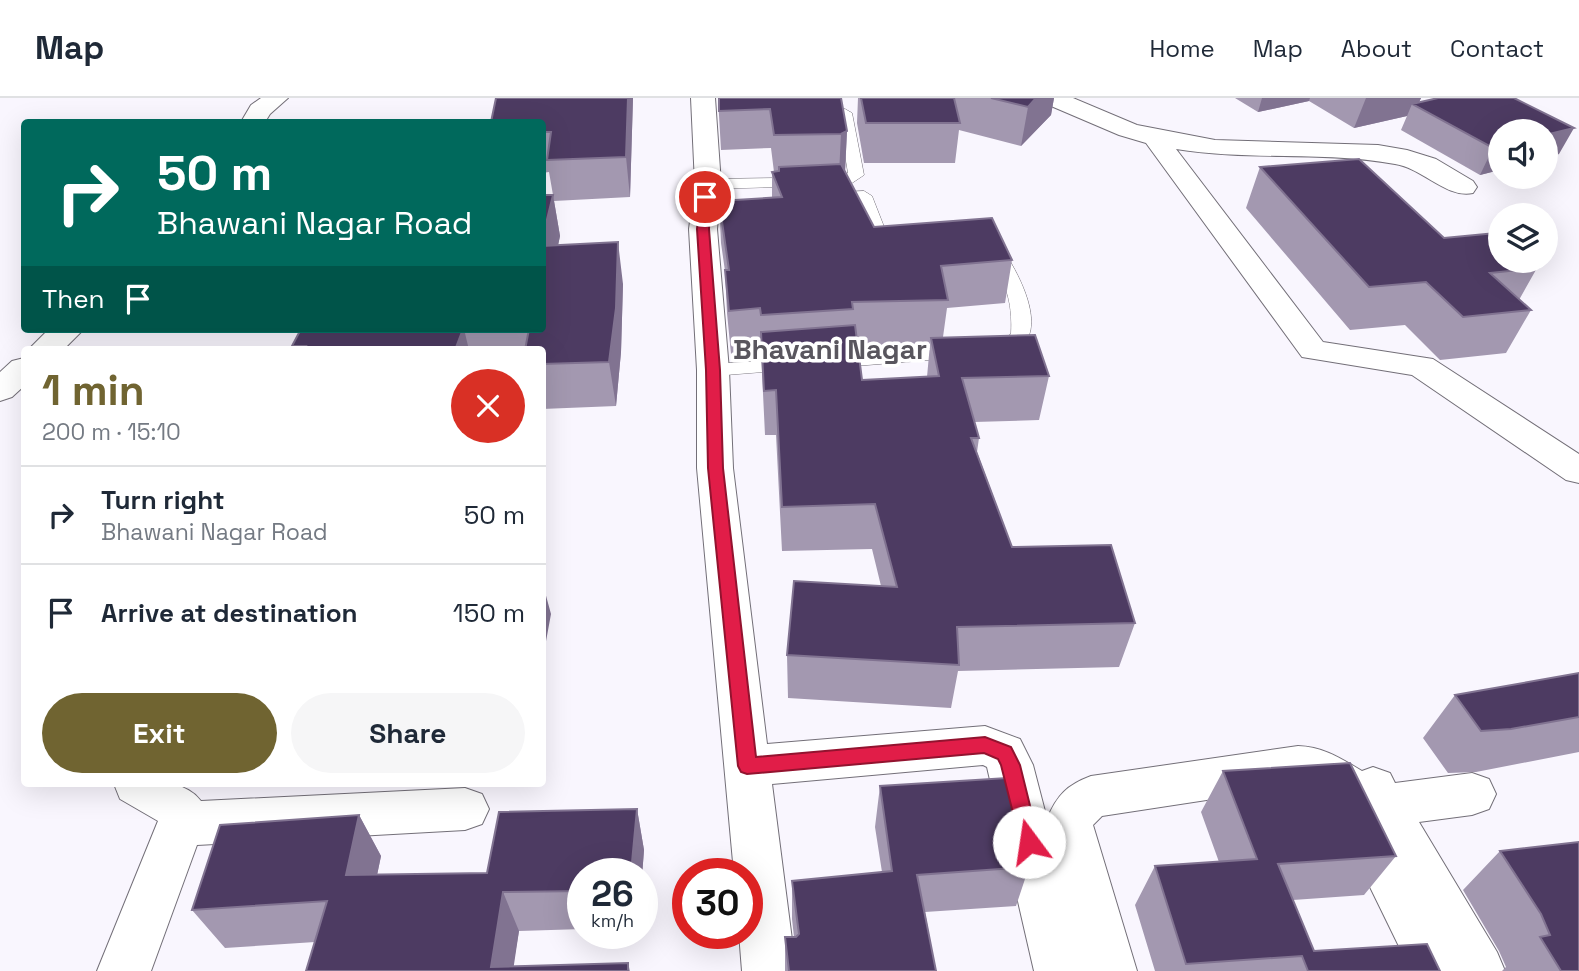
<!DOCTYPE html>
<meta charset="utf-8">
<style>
body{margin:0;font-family:"Space Grotesk",sans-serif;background:#f6f6f7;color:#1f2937;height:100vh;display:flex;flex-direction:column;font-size:26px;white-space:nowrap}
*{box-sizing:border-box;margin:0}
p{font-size:23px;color:#747a83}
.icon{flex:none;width:38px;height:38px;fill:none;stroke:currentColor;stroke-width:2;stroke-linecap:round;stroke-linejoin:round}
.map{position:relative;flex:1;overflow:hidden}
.panel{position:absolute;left:21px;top:248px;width:525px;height:441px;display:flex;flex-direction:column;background:#fff;border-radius:7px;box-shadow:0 7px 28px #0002}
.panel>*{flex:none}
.top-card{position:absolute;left:21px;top:21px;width:525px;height:214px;border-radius:7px;box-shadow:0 7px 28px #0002;background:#00695c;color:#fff;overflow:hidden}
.controls{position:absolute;left:1488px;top:21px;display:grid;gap:14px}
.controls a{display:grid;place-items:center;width:70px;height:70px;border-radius:50%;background:#fff;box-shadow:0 7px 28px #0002;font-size:35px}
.speed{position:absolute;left:567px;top:760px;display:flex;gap:14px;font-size:35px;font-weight:700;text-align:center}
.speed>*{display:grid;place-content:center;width:91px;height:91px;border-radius:50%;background:#fff;box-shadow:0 7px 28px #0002;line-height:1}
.speed small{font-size:18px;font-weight:400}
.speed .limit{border:10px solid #d22;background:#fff;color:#111}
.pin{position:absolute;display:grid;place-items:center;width:60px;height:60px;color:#fff;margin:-30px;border:4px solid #fff;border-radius:50%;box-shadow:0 2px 7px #0007}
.me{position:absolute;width:77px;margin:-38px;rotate:346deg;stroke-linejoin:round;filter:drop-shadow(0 0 5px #0008)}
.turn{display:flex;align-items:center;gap:24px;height:147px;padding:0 21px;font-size:32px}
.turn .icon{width:91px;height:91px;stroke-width:2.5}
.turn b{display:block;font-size:49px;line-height:60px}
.then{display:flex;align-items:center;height:66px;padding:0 21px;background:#0003;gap:14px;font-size:26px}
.round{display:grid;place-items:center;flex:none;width:74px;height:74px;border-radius:37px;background:#f6f6f7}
.head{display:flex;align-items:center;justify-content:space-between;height:119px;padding:0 21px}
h1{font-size:42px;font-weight:700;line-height:52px;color:#706431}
.cta{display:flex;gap:14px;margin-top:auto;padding:14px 21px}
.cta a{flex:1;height:80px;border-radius:42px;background:#706431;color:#fff;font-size:28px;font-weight:700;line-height:80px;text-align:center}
.cta a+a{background:#f6f6f7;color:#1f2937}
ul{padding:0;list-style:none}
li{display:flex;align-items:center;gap:21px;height:98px;padding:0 21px;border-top:2px solid #e0e1e3}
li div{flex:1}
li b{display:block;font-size:26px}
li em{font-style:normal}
header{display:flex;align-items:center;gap:42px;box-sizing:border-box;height:98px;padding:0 35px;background:#fff;border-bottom:2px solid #e0e1e3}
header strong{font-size:33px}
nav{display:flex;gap:38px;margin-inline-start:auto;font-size:24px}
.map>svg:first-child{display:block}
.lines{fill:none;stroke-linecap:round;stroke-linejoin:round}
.lane-casing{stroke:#736f78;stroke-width:1}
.street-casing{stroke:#736f78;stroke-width:2}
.lane{fill:#fff;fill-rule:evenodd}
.street{fill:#fff;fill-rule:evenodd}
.wall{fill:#a398b0;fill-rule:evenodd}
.shaded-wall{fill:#817391}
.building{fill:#4d3b62;stroke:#817391;stroke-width:2}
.route{fill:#e11d48;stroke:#92132f;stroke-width:2}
.labels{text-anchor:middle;stroke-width:7;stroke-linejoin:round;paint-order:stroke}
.neighbourhood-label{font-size:28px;font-weight:bold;fill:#59565e;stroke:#fff}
</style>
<header>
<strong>Map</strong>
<nav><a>Home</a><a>Map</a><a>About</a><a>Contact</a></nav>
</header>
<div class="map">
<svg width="1579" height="873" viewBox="0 0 1579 873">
<rect width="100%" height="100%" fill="#f9f6fe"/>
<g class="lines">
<defs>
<path id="lane" d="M 845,11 L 852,15 L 864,77 L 849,87 L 708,91 L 700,86 L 708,81 L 840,79 L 848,75 L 838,15 Z
M 864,93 L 872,98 L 890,144 L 900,149 L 897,153 L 877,152 L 858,103 L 828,105 L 820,100 L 828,95 Z
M 992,150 L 1003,152 C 1017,173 1041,217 1027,242 L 1008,256 L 995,259 L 985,253 L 1011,236 C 1013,203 1005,178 983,155 Z
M 960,249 L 970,255 L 967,259 L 830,270 L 820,264 L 830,258 Z
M 793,261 L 800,263 L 803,267 L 800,271 L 713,278 L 706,276 L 703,272 L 706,268 L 713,266 Z"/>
<path id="street" d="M 261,0 L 288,0 L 270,16 L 265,24 L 241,24 L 251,7 Z
M 691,0 L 715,0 L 721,86 L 717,131 L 729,272 L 733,370 L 767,646 L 985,628 L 1020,641 L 1033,667 L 1047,721 C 1057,697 1067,687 1091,678 L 1298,648 C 1324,649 1340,660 1362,673 L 1373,669 L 1390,675 L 1395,685 L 1472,675 L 1489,681 L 1496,696 L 1489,711 L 1472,717 L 1419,724 L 1497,854 L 1505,873 L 1411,873 L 1328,703 L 1308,689 L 1298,688 L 1102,718 L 1093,727 L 1137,873 L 1034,873 L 987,669 L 983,667 L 772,686 L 796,873 L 742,873 L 739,835 L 747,835 L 747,775 L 734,775 L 697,370 L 697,272 L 689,131 L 695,86 Z
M 1040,0 L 1073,0 L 1137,27 L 1215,42 L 1378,47 L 1407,52 L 1436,61 L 1473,83 L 1477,89 L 1473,95 C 1447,101 1422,70 1395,66 C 1323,53 1249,63 1176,51 L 1323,244 L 1433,261 L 1579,356 L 1579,385 L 1566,382 L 1412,277 L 1302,259 L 1146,45 L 1119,37 L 1044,5 Z
M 49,231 L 84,231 L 63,252 L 28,252 Z
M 24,260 L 24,288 L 12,299 L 0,303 L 0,274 L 12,263 Z
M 114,686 C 143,686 181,677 201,703 L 465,690 L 482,696 L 489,711 L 482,726 L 465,732 L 197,747 L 151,873 L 97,873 L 158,723 L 120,701 Z"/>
</defs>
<use href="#lane" class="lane-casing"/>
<use href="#street" class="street-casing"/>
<use href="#lane" class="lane"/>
<use href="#street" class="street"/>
</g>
<path class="wall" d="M 496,0 L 633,0 L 630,99 L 554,103 L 560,138 L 558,147 L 623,186 L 621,254 L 616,308 L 542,311 L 542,252 L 294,252 L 292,248 L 301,231 L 542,231 L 553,97 L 549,74 L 542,75 L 542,24 Z
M 718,0 L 841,0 L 847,33 L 845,73 L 874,129 L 1012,162 L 1005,205 L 947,210 L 943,239 L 1049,278 L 1039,322 L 974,324 L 979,340 L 977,354 L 1012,449 L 1135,525 L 1119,569 L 958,573 L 951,610 L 788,600 L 787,557 L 881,488 L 872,451 L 782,453 L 776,337 L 765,337 L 761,254 L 731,256 L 727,215 L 725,173 L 721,145 L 719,103 L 772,100 L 772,74 L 774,74 L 771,50 L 721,52 ZM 930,246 L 927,279 L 862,282 L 858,247 Z
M 858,0 L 1054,0 L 1051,17 L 1021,48 L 959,32 L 955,65 L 864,65 L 857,25 Z
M 1235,0 L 1421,0 L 1419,4 L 1559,56 L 1480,77 L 1401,32 L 1407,18 L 1354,30 L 1309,3 L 1258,14 Z
M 1260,69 L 1444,140 L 1537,170 L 1519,202 L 1531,212 L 1506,255 L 1440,262 L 1405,227 L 1350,232 L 1246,110 Z
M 1579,575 L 1579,654 L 1476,674 L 1448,675 L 1423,640 L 1455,597 Z
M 1223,673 L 1396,758 L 1364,797 L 1293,802 L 1314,853 L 1440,873 L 1155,873 L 1135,807 L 1155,768 L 1219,764 L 1201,714 Z
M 880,688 L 1029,769 L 1016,808 L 925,814 L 936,873 L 785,873 L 785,839 L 794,839 L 792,821 L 792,783 L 882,774 L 875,729 Z
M 637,711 L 644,752 L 642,778 L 642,775 L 583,775 L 583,831 L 519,833 L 513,868 L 628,865 L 630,873 L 306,873 L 315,844 L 225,850 L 192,812 L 359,717 L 381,758 L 377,777 L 487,775 Z
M 1500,753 L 1579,873 L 1502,873 L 1506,869 L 1499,853 L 1463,792 Z"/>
<path class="shaded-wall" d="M 628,0 L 633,0 L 630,99 L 626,59 Z
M 1036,0 L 1054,0 L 1051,17 L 1021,48 L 1028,9 Z
M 1262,0 L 1310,0 L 1309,3 L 1258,14 Z
M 1366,0 L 1421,0 L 1417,9 L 1412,6 L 1407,18 L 1354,30 Z
M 1574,30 L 1559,56 L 1545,60 L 1545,37 Z
M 847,33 L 845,74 L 839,76 L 841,36 Z
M 1500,48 L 1500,72 L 1480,77 L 1493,50 Z
M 553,97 L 560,138 L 549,191 L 542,156 L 542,142 Z
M 618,144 L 623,186 L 621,254 L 616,308 L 609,264 Z
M 463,231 L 464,231 L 469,252 L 455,252 Z
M 542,483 L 551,516 L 542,565 Z
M 637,711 L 644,752 L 642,778 L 642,775 L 631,775 Z
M 359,717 L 381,758 L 369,816 L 346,777 Z
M 503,794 L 519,833 L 513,873 L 491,869 Z"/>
<path class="building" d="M 496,0 L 628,0 L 626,59 L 547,62 L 551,34 L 542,34 L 542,24 L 491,24 Z
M 719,0 L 841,0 L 847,33 L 841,36 L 774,37 L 770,11 L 719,13 Z
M 861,0 L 954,0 L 960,25 L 866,25 Z
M 991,0 L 1036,0 L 1028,9 Z
M 1438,0 L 1514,0 L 1574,30 L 1545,37 L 1545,33 L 1500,33 L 1500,48 L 1493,50 L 1412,6 Z
M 1359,61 L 1444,140 L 1496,135 L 1500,138 L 1500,163 L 1528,163 L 1537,170 L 1490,175 L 1531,212 L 1463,219 L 1426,184 L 1369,189 L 1260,69 Z
M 841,66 L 874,129 L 992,120 L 1012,162 L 941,168 L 948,202 L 852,204 L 853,211 L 761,217 L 760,210 L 729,213 L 725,172 L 729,172 L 719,103 L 782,99 L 772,74 L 779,73 L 779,69 Z
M 542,97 L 553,97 L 542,142 Z
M 618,144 L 616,210 L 609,264 L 542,266 L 542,252 L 525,252 L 529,231 L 542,231 L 542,148 Z
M 855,227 L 862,282 L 939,278 L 931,240 L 1035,237 L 1049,278 L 962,280 L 979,340 L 971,340 L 1012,449 L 1111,447 L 1135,525 L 957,529 L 959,567 L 787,557 L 794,483 L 897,489 L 875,406 L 782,409 L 776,292 L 764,293 L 761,234 Z
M 301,231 L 463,231 L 455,252 L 304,252 L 306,248 L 292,248 Z
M 1579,575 L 1579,619 L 1511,631 L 1481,633 L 1455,597 Z
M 1350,665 L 1396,758 L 1278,766 L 1314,853 L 1427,846 L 1440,873 L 1308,873 L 1302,858 L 1186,866 L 1155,768 L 1257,761 L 1223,673 Z
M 1007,680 L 1029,769 L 917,777 L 936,873 L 789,873 L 785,839 L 796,839 L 799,836 L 792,783 L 892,773 L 880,688 Z
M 637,711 L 631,775 L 583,775 L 583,793 L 503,794 L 491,869 L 628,865 L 628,873 L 306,873 L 327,803 L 192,812 L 220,727 L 359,717 L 346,777 L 487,775 L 499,714 Z
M 1579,744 L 1579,873 L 1561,873 L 1540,839 L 1550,837 L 1541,816 L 1500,753 Z"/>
<path class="route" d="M 701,96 L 711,99 L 709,131 L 720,272 L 723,370 L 756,659 L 985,639 L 1011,649 L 1020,667 L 1039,744 L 1037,751 L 1029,753 L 1022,751 L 1001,667 L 998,661 L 984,655 L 747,676 L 741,674 L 738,668 L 708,370 L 706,272 L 697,131 Z"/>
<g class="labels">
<g class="neighbourhood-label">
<text x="830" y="261">Bhavani Nagar</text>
</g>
</g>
</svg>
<div class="controls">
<a><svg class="icon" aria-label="sound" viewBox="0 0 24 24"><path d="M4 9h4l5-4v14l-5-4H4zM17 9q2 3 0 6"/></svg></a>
<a><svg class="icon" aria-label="layers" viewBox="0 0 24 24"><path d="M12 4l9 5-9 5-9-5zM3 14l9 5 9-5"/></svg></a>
</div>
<div class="speed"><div>26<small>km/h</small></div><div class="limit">30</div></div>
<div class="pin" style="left:705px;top:99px;background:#d93025"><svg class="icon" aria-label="arrive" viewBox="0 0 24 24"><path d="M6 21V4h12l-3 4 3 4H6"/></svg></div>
<svg class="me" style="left:1029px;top:744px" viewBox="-20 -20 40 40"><circle r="19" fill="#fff"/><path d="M0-13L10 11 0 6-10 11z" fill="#e11d48"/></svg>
<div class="top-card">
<div class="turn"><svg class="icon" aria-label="right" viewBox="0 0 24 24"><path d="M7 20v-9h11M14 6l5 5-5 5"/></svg><div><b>50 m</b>Bhawani Nagar Road</div></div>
<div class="then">Then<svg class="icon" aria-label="arrive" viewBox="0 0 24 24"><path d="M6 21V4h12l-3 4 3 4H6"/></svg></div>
</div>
<section class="panel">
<div class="head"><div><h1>1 min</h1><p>200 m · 15:10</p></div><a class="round" style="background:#d93025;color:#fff"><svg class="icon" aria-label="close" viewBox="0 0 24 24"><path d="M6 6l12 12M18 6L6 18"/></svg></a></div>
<ul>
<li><svg class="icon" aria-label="right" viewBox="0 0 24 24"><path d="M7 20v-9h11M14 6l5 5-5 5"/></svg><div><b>Turn right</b><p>Bhawani Nagar Road</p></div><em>50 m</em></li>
<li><svg class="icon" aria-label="arrive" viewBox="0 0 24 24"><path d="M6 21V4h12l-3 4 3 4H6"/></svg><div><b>Arrive at destination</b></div><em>150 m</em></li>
</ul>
<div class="cta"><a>Exit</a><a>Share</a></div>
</section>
</div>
